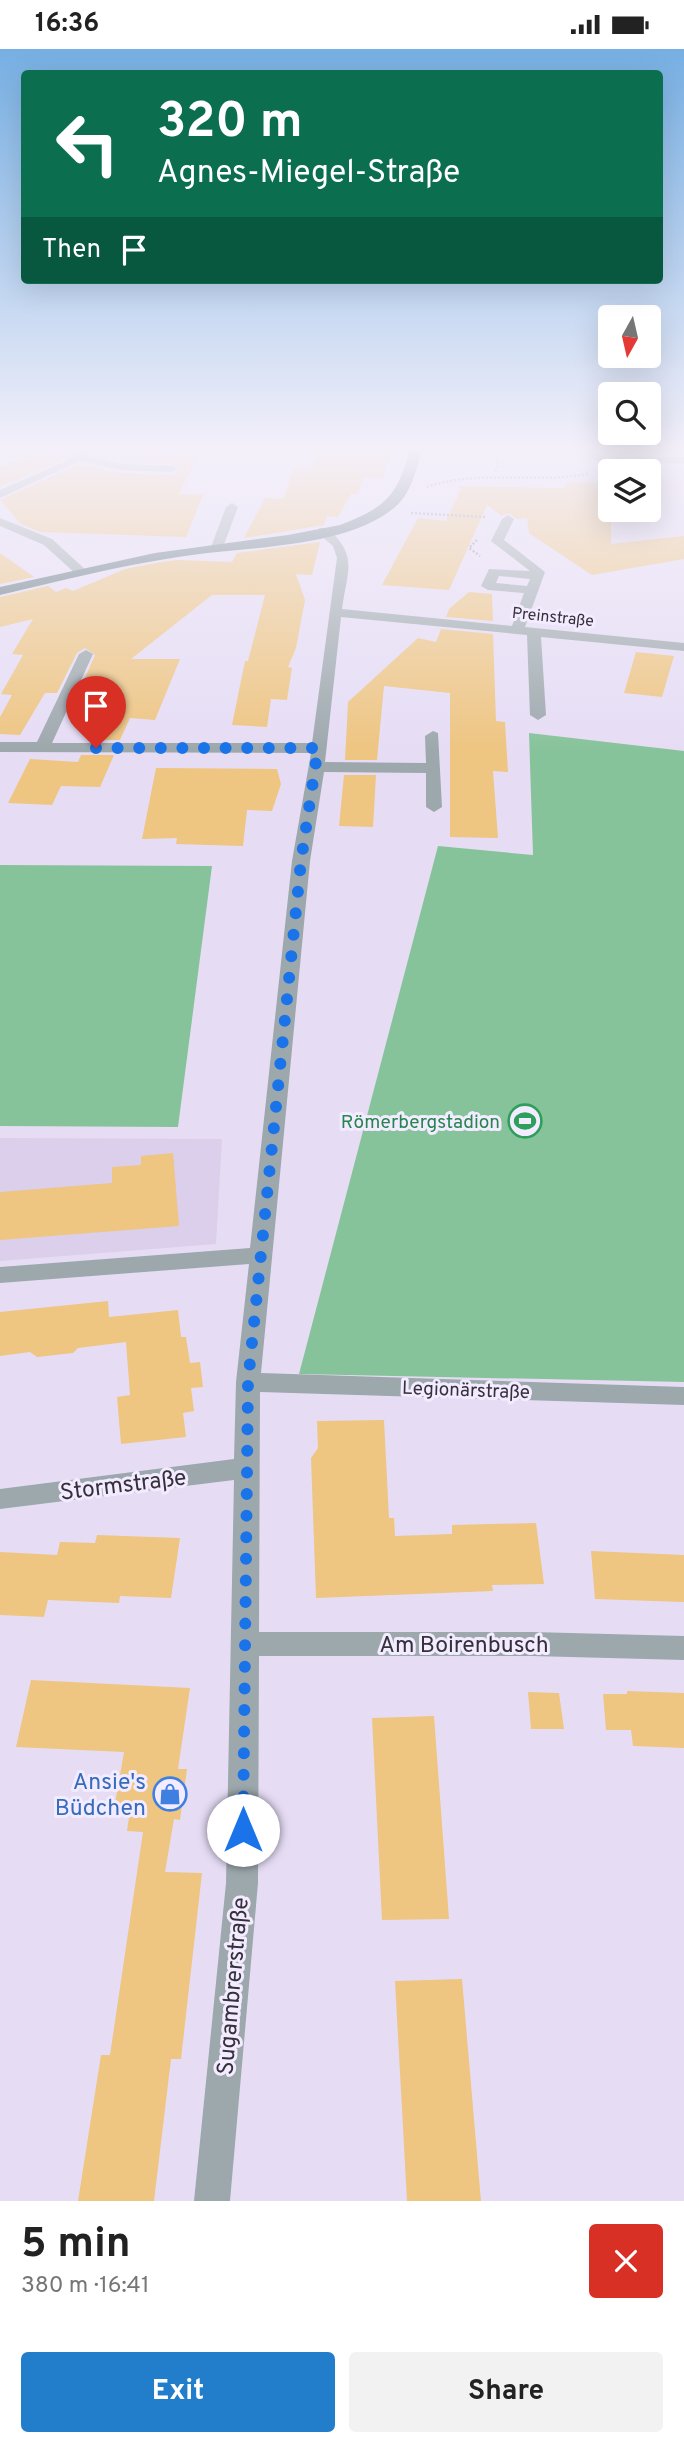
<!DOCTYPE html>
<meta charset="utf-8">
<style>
body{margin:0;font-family:Overpass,sans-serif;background:#f2f2f2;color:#222;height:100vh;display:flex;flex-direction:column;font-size:26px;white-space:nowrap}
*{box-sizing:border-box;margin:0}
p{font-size:23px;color:#767676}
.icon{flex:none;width:38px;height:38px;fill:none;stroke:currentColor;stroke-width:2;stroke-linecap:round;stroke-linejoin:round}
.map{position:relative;height:2152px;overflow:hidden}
.sheet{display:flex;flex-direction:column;background:#fff;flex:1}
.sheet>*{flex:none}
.top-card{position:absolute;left:21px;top:21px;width:642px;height:214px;border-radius:7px;box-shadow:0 7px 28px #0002;background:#0b6e4f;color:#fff;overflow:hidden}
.needle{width:46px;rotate:188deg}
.fabs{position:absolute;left:598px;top:256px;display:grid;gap:14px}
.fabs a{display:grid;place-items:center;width:63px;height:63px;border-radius:7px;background:#fff;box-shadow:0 7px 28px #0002;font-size:35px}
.pin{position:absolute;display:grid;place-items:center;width:60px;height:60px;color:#fff;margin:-72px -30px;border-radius:50% 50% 50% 0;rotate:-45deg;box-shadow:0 0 7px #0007}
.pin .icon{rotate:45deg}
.me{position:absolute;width:77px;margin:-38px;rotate:0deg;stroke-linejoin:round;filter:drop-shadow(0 0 5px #0008)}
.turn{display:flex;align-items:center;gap:24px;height:147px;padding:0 21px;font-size:32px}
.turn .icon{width:91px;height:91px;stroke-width:2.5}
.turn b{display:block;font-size:49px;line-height:60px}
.then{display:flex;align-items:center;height:66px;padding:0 21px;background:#0003;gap:14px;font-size:26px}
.round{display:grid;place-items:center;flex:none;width:74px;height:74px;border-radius:7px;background:#f2f2f2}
.head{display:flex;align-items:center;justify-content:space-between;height:119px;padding:0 21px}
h1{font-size:42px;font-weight:700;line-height:52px}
.action{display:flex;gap:14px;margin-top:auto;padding:14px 21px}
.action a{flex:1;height:80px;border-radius:7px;background:#227ecb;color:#fff;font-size:28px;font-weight:700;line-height:80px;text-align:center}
.action a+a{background:#f2f2f2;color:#222}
.status{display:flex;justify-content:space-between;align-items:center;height:49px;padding:0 35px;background:#fff;direction:ltr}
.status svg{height:19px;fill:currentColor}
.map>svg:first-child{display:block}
.built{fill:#dbcfec}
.green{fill:#87c39a}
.building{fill:#eec581}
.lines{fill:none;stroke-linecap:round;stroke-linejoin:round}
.path{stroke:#9f98aa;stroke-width:2.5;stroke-dasharray:2 2;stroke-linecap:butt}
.minor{fill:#9da8ad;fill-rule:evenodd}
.major{fill:#627880;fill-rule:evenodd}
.route{stroke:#1a73e8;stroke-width:12;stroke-dasharray:0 21.6}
.labels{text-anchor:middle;stroke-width:6;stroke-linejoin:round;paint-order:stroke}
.far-street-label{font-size:16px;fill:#35313a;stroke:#f3ebff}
.leisure-label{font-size:19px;fill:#27864d;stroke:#f3ebff;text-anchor:end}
.street-label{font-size:19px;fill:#35313a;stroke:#f3ebff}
.near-street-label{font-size:23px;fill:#35313a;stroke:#f3ebff}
.near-shop-label{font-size:23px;fill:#366cbe;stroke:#f3ebff;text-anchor:end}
</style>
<div class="status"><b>16:36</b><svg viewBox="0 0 49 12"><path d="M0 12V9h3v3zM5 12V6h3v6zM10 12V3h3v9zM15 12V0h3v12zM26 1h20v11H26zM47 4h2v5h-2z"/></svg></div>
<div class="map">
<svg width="684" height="2152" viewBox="0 0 684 2152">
<rect width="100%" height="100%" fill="#e6ddf5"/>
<path class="built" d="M 0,1089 L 222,1090 L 216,1195 L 0,1212 Z"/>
<path class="green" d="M 529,684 L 684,702 L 684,1333 L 299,1325 L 438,797 L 533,806 Z
M 0,816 L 212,817 L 178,1078 L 0,1077 Z"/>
<path class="building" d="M 43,400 L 75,402 L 61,412 L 0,438 L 0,418 Z
M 319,400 L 390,403 L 383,429 L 363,428 L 358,445 L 351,445 L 338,468 L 327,467 L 324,476 L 244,489 L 265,449 L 283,450 L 294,419 L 312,420 Z
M 125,402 L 199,404 L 179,445 L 203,446 L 186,488 L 41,483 L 21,475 L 0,451 L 79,415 L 122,424 L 172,426 L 180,421 L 172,414 L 122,412 L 105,408 L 119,411 Z
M 566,433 L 611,434 L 611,495 L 684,487 L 684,510 L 592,526 L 529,484 L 527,469 L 517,470 L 509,464 L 502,467 L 487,456 L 449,541 L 382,536 L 418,469 L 446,472 L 460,442 L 462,442 L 458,437 L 566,439 Z
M 320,493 L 312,526 L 296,525 L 305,551 L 296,599 L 288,618 L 292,619 L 287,651 L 271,650 L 267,678 L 232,676 L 245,612 L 248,612 L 265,546 L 212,546 L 131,610 L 180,610 L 155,671 L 130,669 L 120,691 L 87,691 L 103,657 L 100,657 L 104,646 L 78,645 L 95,606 L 85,599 L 77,604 L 57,644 L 45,644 L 20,686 L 0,685 L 0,668 L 12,646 L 1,645 L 23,606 L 12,605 L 33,570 L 0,578 L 0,548 L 48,537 L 56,543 L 66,539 L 73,542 L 125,520 L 156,514 L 176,511 L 232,513 L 237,504 Z
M 0,504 L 34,528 L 0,535 Z
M 469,543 L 492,545 L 493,572 L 446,568 L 449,560 Z
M 441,580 L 493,585 L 496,672 L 505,673 L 508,723 L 493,722 L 498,789 L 450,788 L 450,644 L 384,637 L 377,711 L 345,711 L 348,653 L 418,589 L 436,593 Z
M 636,603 L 674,607 L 662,648 L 624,644 Z
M 81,706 L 114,706 L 100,738 L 61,737 L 52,756 L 8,754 L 30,710 L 78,713 Z
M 156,719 L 277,720 L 281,735 L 272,762 L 247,761 L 243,797 L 176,795 L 177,789 L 142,790 Z
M 344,726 L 376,726 L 373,778 L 339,777 Z
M 173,1104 L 179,1177 L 0,1191 L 0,1143 L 112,1134 L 112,1118 L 141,1116 L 141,1107 Z
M 108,1252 L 109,1268 L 178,1261 L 181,1288 L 186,1288 L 190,1314 L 200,1313 L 203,1338 L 191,1339 L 194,1362 L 183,1364 L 186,1388 L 121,1395 L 117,1348 L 130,1346 L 126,1293 L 78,1299 L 73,1304 L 37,1308 L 30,1303 L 0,1307 L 0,1263 Z
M 384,1371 L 389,1469 L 394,1469 L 395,1487 L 452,1485 L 452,1476 L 536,1474 L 544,1535 L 492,1536 L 493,1542 L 316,1549 L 311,1409 L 318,1399 L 317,1372 Z
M 97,1486 L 180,1489 L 171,1549 L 120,1547 L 119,1554 L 48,1551 L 44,1568 L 0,1566 L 0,1503 L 57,1506 L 60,1493 L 95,1494 Z
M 591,1502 L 684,1506 L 684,1553 L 595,1550 Z
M 31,1631 L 190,1639 L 178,1720 L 187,1720 L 180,1771 L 174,1770 L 165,1823 L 202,1824 L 181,2010 L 171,2010 L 154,2152 L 78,2152 L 101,2006 L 110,2006 L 143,1783 L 127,1782 L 129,1768 L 113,1766 L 124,1703 L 16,1698 Z
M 627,1642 L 684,1644 L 684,1699 L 633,1697 L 631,1681 L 606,1681 L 603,1645 L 627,1645 Z
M 528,1643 L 559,1644 L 564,1680 L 531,1680 Z
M 434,1667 L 449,1870 L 382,1871 L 372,1669 Z
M 462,1930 L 481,2152 L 407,2152 L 395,1932 Z"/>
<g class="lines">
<path class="path" d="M 495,422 L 498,415 L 496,403
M 427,438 C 479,420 534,435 588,425
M 411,464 L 486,468
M 477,491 L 469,499 L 480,507"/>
<path class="minor" d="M 82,400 L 95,400 L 87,407 L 122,415 L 172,417 L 178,420 L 172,423 L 122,421 L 79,412 L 0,449 L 0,441 L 62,414 Z
M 575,400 L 589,400 L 605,409 L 684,408 L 684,414 L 603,415 Z
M 232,454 L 238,458 L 223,498 L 213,501 L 211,498 L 226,458 Z
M 508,466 L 514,470 L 504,491 L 545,523 L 525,578 L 684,594 L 684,602 L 541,588 L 546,666 L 538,671 L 530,666 L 527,586 L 341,568 L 325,713 L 426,714 L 425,687 L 433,682 L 438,684 L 442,758 L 434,763 L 426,758 L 426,724 L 324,723 L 310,812 L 261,1324 L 684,1338 L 684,1356 L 260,1343 L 259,1583 L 532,1583 L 684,1587 L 684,1611 L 532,1607 L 259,1607 L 258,1834 L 230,2152 L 194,2152 L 226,1834 L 234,1431 L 0,1460 L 0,1440 L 234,1410 L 236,1333 L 249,1215 L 0,1234 L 0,1218 L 250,1199 L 292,812 L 311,704 L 0,703 L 0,693 L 37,693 L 79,605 L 86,601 L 93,605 L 52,694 L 312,694 L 337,509 L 333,497 L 319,485 L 319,479 L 327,479 C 359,507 347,522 342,560 L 512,577 L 524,544 L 488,541 L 481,537 L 489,520 L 530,522 L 491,492 L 502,470 ZM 499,527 L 530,530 L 527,537 L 496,534 Z
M 0,469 L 52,490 L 88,523 L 77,526 L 44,496 L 0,477 Z"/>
<path class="major" d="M 410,400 L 422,400 C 416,420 412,444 395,458 C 344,501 242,497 178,508 C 118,517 59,532 0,546 L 0,538 L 155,504 L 288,486 L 340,476 C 386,458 397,448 410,400 Z"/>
</g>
<linearGradient id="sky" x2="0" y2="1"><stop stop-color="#76afe3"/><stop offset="0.57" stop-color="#f4f0fa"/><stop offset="1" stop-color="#f4f0fa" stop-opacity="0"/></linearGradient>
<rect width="684" height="702" fill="url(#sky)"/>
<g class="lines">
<path class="route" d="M 96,699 L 318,699 L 301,812 L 248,1333 L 243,1781"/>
</g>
<defs>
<symbol id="stadium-ring" viewBox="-11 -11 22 22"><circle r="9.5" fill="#f3ebff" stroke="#2e9e5b" stroke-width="1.5"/><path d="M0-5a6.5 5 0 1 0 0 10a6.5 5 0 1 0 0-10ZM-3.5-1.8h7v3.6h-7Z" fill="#2e9e5b"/></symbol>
<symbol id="shop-ring" viewBox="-11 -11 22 22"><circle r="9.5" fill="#f3ebff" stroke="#3f7fe0" stroke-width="1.5"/><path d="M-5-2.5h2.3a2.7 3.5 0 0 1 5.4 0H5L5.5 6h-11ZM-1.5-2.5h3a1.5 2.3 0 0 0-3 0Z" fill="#3f7fe0"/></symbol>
</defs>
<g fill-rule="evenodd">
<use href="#stadium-ring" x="506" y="1053" width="38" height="38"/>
<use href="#shop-ring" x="151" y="1726" width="38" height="38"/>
</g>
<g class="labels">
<g class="far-street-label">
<text transform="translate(553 567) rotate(6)" y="6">Preinstraße</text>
</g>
<g class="leisure-label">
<text x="500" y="1079">Römerbergstadion</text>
</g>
<g class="street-label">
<text transform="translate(466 1340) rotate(2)" y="7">Legionärstraße</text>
</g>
<g class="near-street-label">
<text transform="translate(123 1435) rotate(-7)" y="8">Stormstraße</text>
<text x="464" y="1603">Am Boirenbusch</text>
<text transform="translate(232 1937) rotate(-85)" y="8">Sugambrerstraße</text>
</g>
<g class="near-shop-label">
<text x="146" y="1740">Ansie's<tspan x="146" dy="26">Büdchen</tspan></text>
</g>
</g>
</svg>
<div class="fabs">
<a><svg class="needle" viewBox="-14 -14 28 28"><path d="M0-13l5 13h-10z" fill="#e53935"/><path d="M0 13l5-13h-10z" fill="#767676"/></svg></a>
<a><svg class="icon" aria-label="search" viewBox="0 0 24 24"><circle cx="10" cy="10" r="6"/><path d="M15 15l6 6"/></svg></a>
<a><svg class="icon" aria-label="layers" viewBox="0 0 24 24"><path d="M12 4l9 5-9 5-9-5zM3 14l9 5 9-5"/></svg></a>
</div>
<div class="pin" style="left:96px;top:699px;background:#d93025"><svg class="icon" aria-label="arrive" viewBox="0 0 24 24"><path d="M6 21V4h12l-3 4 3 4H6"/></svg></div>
<svg class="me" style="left:243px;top:1781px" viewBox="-20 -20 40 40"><circle r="19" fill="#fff"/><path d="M0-13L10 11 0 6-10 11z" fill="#1a73e8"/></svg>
<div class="top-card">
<div class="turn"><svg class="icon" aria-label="left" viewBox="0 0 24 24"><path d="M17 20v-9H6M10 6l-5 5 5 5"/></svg><div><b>320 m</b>Agnes-Miegel-Straße</div></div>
<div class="then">Then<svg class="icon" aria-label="arrive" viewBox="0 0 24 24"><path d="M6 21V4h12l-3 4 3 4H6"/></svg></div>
</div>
</div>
<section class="sheet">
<div class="head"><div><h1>5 min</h1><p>380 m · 16:41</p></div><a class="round" style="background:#d93025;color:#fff"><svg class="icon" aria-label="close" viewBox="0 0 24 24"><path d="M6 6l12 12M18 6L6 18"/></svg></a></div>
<div class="action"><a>Exit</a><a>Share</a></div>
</section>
